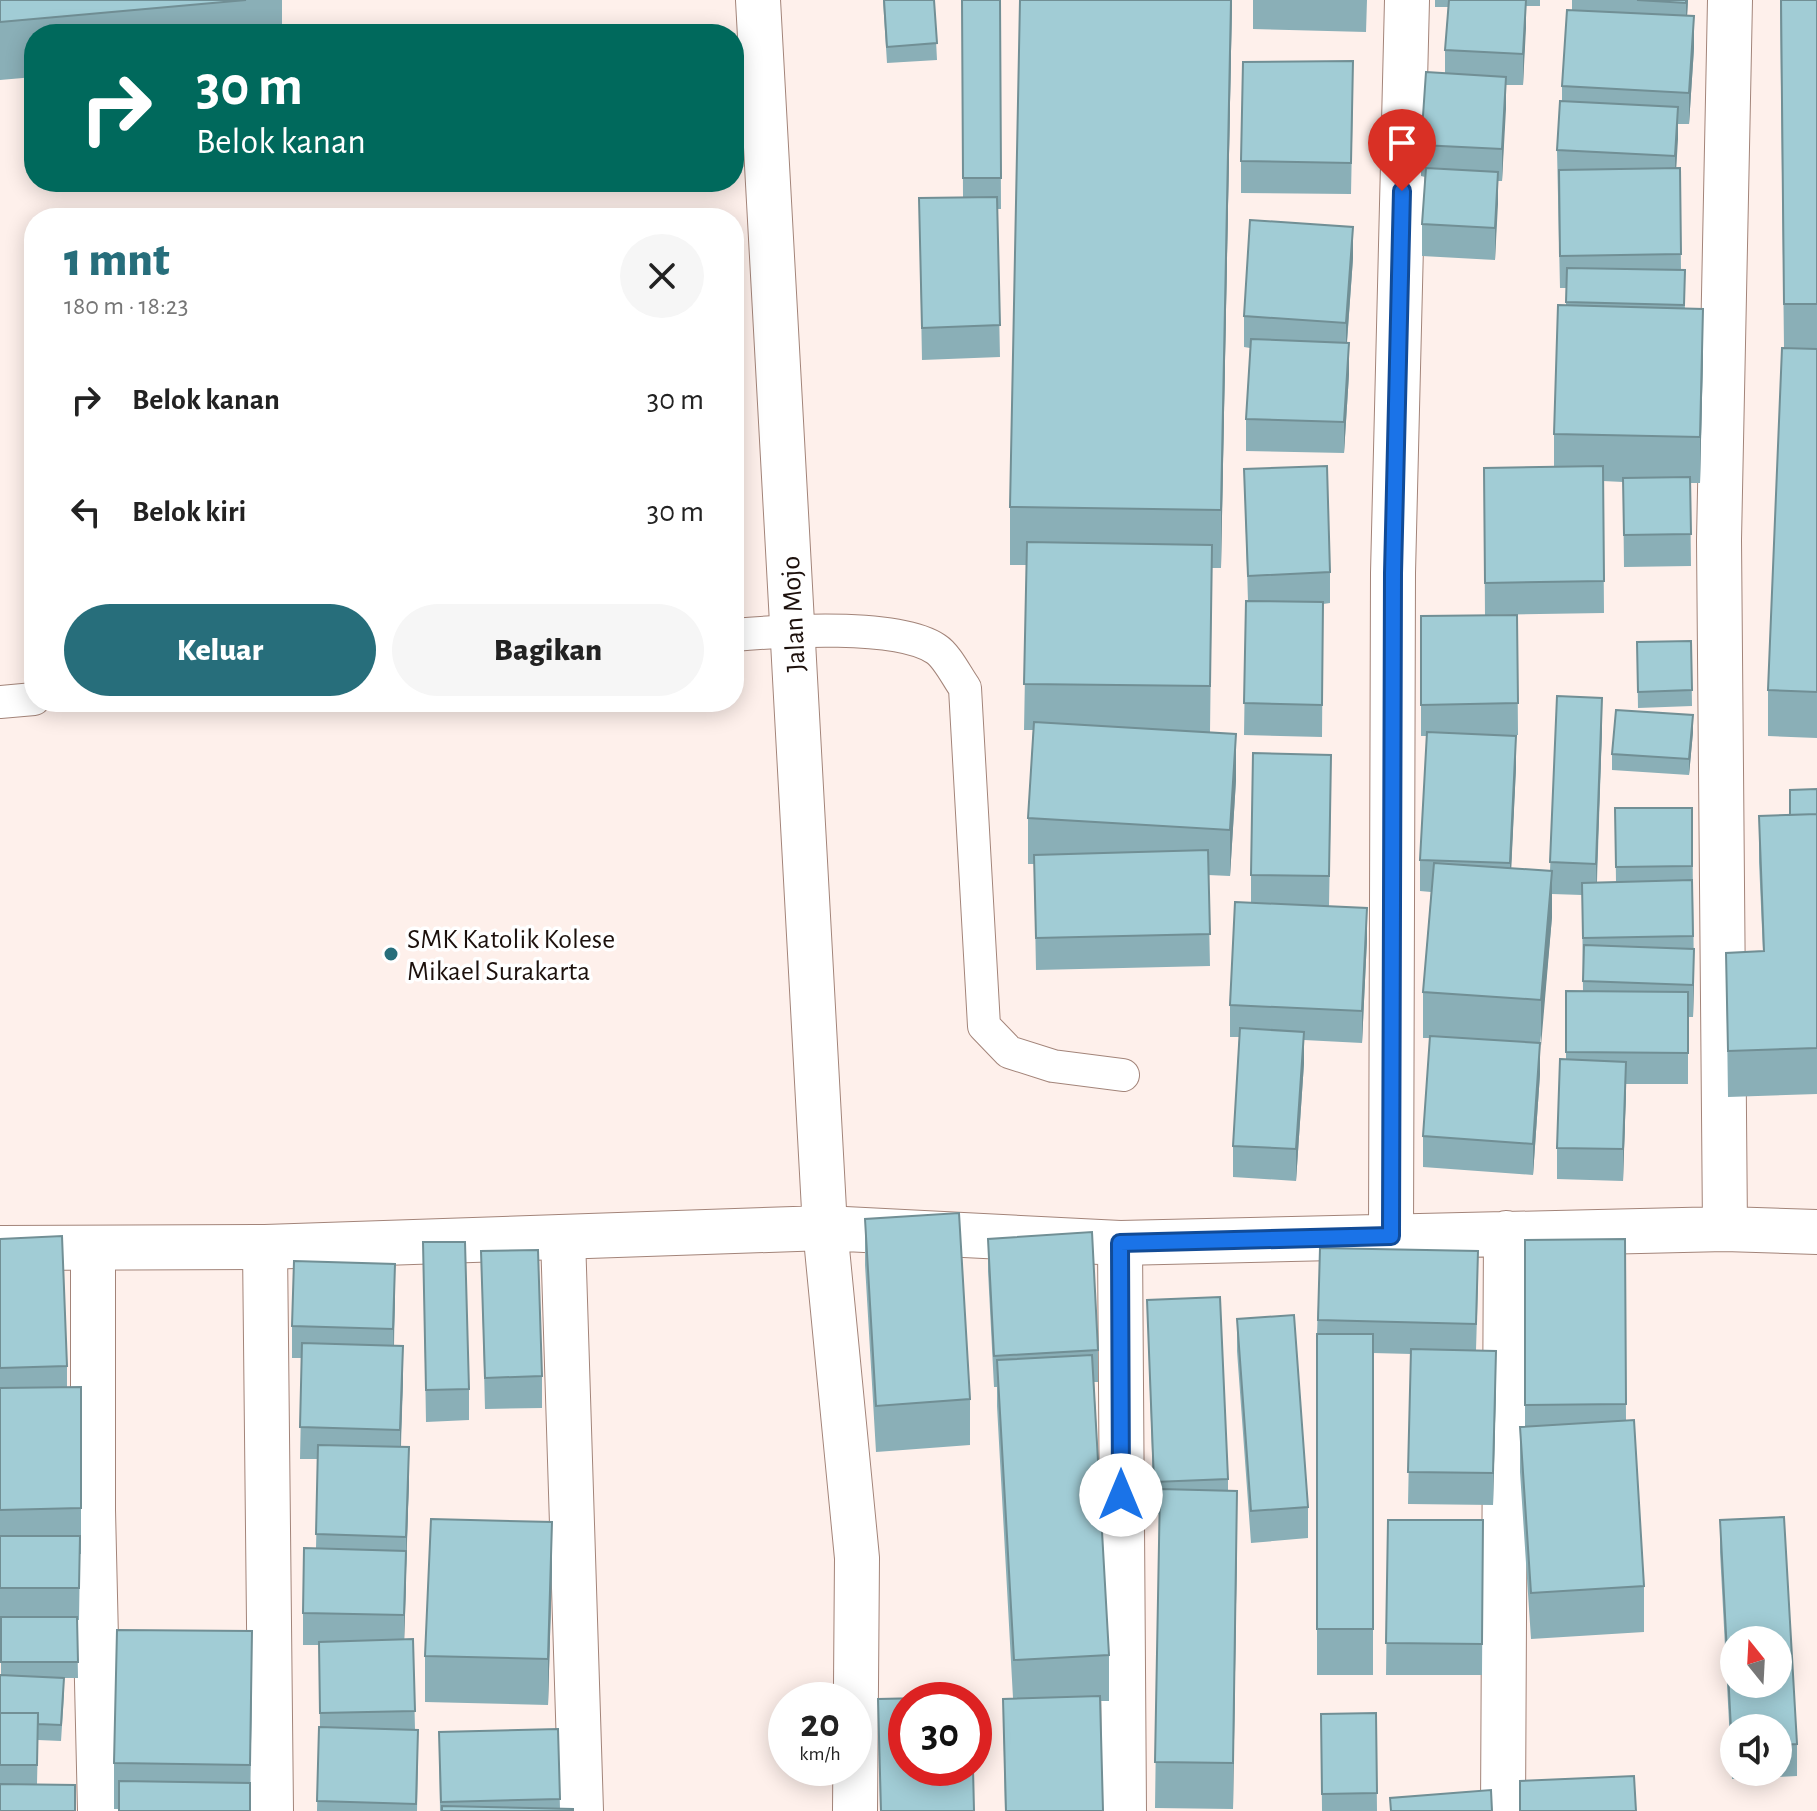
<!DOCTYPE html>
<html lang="id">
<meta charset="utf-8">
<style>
body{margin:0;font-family:"Alegreya Sans",sans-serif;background:#f6f6f6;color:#222;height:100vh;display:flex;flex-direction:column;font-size:30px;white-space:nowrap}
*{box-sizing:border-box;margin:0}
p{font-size:26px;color:#767676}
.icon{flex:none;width:44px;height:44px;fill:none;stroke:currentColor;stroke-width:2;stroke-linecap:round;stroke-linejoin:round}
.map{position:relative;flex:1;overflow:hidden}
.panel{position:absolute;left:24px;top:208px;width:720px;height:504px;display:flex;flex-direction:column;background:#fff;border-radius:32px;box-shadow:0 4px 20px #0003}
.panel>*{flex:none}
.banner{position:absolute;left:24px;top:24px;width:720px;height:168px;border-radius:32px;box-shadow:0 4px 20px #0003;background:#00695c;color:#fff;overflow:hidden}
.needle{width:52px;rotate:342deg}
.tools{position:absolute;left:1720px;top:1626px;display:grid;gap:16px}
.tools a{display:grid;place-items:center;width:72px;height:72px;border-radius:50%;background:#fff;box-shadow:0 4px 20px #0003;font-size:40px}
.speed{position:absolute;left:768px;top:1682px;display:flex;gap:16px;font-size:40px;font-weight:700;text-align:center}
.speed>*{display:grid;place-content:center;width:104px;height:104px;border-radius:50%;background:#fff;box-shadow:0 4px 20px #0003;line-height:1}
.speed small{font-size:20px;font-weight:400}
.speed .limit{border:12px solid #d22;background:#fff;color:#111}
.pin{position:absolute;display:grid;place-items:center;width:68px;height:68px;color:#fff;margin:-82px -34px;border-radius:50% 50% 50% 0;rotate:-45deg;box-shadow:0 0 8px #0007}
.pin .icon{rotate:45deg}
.me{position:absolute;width:88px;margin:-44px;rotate:0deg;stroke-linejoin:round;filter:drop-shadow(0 0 6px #0008)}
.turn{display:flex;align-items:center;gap:28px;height:168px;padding:0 40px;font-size:36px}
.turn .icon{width:104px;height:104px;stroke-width:2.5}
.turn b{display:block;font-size:56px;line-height:68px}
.round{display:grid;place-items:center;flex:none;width:84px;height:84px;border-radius:42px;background:#f6f6f6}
.overview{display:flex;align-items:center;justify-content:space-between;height:136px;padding:0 40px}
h1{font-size:48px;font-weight:800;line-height:60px;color:#276e7b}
.primary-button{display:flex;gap:16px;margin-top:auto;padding:16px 40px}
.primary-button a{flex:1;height:92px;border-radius:48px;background:#276e7b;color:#fff;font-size:32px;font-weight:800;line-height:92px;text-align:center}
.primary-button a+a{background:#f6f6f6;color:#222}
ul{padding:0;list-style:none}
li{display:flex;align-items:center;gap:24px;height:112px;padding:0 40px}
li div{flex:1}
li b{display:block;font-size:30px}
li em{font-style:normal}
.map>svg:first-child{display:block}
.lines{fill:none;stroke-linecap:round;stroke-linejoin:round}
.service-casing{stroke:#a38479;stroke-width:34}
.minor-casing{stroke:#a38479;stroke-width:46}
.tertiary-casing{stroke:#a38479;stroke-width:46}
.service{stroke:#fff;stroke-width:32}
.minor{stroke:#fff;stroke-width:44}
.tertiary{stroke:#fff;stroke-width:44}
.wall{fill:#8aafb7;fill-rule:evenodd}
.shaded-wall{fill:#718f95}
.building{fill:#a1ccd5;stroke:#718f95;stroke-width:2;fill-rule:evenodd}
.route-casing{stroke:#114b97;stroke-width:20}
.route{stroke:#1a73e8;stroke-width:14}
.poi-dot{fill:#276e7b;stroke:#fff;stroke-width:3}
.labels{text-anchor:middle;stroke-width:7;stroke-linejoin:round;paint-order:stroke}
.street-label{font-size:28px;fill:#1c100c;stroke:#fff}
.poi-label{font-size:28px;fill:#1c100c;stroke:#fff;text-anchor:start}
</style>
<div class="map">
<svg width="1817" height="1811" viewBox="0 0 1817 1811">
<rect width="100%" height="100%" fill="#fef0eb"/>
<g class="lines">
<defs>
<path id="service" d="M 734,635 C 781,631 897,623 936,649 C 947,656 957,677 965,688 L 984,1026 L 1009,1052 L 1053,1066 L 1123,1075
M 0,702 L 34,699"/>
<path id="minor" d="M 1725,1229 L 1719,540 L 1730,0
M 1391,1236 L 1393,573 L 1407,0
M 563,1237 L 581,1811
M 1120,1243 L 1124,1811
M 265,1247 L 271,1811
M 93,1248 L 93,1510 L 100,1811
M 855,1811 L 857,1558 L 825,1228 L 1120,1243 L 1725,1229 L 1817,1232
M 1503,1811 L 1506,1233"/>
<path id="tertiary" d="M 0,1248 L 265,1247 L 825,1228 L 758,0"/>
</defs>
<use href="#service" class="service-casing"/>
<use href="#minor" class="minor-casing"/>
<use href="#tertiary" class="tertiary-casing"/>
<use href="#service" class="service"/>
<use href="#minor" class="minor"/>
<use href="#tertiary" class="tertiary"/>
</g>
<path class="wall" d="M 0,0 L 282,0 L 282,34 L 34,34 L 34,77 L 0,80 Z
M 883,0 L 934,0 L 937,60 L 887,63 Z
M 962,0 L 1000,0 L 1001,209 L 997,209 L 1000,357 L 922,360 L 919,198 L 963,197 Z
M 1232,0 L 1221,568 L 1212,568 L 1210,732 L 1236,780 L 1230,876 L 1208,875 L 1210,966 L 1036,970 L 1034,864 L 1028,864 L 1028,818 L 1033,730 L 1024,730 L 1027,565 L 1010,565 L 1010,507 Z
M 1253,0 L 1367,0 L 1366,32 L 1253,29 Z
M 1435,0 L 1540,0 L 1540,6 L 1526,6 L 1523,85 L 1506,85 L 1502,181 L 1498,181 L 1495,260 L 1422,256 L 1422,224 L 1425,177 L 1421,176 L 1421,145 L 1445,74 L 1445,50 L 1448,7 L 1435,7 Z
M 1572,0 L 1688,0 L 1687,16 L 1694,48 L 1689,124 L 1678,124 L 1676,168 L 1680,168 L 1681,270 L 1685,308 L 1703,355 L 1700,483 L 1690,483 L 1691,566 L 1624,567 L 1623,482 L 1603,481 L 1604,613 L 1485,615 L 1484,468 L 1554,467 L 1554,434 L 1566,306 L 1566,288 L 1560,288 L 1557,150 L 1562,101 L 1562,86 L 1572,10 Z
M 1780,0 L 1817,0 L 1817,738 L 1768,736 L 1768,690 L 1784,348 Z
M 1353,93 L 1351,194 L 1241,193 L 1241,161 Z
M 1353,258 L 1347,343 L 1349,374 L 1344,453 L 1246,451 L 1246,419 L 1250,348 L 1244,347 L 1244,316 Z
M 1244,469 L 1330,572 L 1330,603 L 1323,604 L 1322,737 L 1244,735 L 1246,601 L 1248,601 Z
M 1517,615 L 1518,735 L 1502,735 L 1516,767 L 1511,868 L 1550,871 L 1557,696 L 1602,729 L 1597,882 L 1616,882 L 1615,808 L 1692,808 L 1694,981 L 1693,1017 L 1688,1017 L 1688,1084 L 1626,1084 L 1623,1181 L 1557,1179 L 1557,1148 L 1566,1059 L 1566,991 L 1583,991 L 1582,895 L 1552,894 L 1552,917 L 1540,1046 L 1540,1074 L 1533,1175 L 1423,1167 L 1423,1136 L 1430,1038 L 1423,1038 L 1423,992 L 1431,892 L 1420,891 L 1420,860 L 1427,736 L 1421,736 L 1421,616 Z
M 1691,641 L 1692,706 L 1638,708 L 1637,642 Z
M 1693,732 L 1689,775 L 1612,770 L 1612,754 Z
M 1331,787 L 1329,906 L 1367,939 L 1362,1043 L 1304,1040 L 1304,1063 L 1296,1181 L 1233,1177 L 1233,1146 L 1239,1037 L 1230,1037 L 1230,1005 L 1251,902 L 1251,875 Z
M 1817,789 L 1817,1094 L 1728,1097 L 1726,953 L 1763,951 L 1759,862 L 1759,816 L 1790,815 Z
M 865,1219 L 970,1399 L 970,1445 L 876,1452 L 865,1265 Z
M 0,1239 L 67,1366 L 67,1387 L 81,1387 L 81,1554 L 80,1554 L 79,1620 L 77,1620 L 78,1678 L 61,1678 L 64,1695 L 61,1741 L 38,1740 L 37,1784 L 0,1811 L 0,1675 L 1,1675 L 1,1620 L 0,1620 Z
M 988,1239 L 1098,1350 L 1098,1382 L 1094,1382 L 1109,1655 L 1109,1701 L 1100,1701 L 1103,1811 L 1005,1811 L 1003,1699 L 1013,1698 L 997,1406 L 997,1387 L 994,1387 L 988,1271 Z
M 1625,1239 L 1626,1420 L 1644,1586 L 1644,1632 L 1531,1639 L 1520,1472 L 1520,1427 L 1525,1426 L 1525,1240 Z
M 423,1242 L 469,1389 L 469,1420 L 426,1422 Z
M 1320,1248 L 1478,1283 L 1476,1350 L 1496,1383 L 1493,1505 L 1408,1504 L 1411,1354 L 1373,1353 L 1373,1675 L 1317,1675 L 1317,1334 Z
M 481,1251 L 542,1376 L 542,1408 L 485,1409 Z
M 395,1296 L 394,1346 L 403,1378 L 401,1447 L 409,1479 L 404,1639 L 413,1639 L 415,1730 L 418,1762 L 417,1811 L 317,1811 L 319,1727 L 320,1727 L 319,1645 L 303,1645 L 303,1613 L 316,1548 L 318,1459 L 300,1459 L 302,1358 L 292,1358 L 292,1326 Z
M 1147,1300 L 1228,1479 L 1228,1490 L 1237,1537 L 1233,1809 L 1155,1808 L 1159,1514 L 1154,1514 Z
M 1237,1319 L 1308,1507 L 1308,1538 L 1251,1543 L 1237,1351 Z
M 1388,1520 L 1483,1520 L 1482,1675 L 1386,1675 Z
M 1720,1520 L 1797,1744 L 1797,1776 L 1732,1779 L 1720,1552 ZM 1734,1728 L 1778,1728 L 1778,1772 L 1734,1772 Z
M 552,1568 L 548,1705 L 425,1702 L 425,1656 Z
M 252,1677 L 250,1811 L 114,1809 L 114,1763 Z
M 878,1699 L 974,1811 L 880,1811 Z
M 1376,1713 L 1377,1811 L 1322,1811 L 1321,1714 Z
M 558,1729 L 560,1809 L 573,1811 L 440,1811 L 439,1732 Z"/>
<path class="shaded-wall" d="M 1231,0 L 1232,0 L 1221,568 L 1221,510 Z
M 1526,0 L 1526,28 L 1523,85 L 1523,54 Z
M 1686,0 L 1688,0 L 1686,35 Z
M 1694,16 L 1694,48 L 1689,124 L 1689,93 Z
M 1506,77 L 1506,109 L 1502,181 L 1502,149 Z
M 1678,107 L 1678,139 L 1675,188 L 1675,156 Z
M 1498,172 L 1498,204 L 1495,260 L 1495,228 Z
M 1353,227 L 1353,258 L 1346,354 L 1346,323 Z
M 1703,309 L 1703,355 L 1700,483 L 1700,437 Z
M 1349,343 L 1349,374 L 1344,453 L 1344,422 Z
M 1602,698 L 1602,729 L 1596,896 L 1596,864 Z
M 1693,715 L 1693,732 L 1689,775 L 1689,759 Z
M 1236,734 L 1236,780 L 1230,876 L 1230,830 Z
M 1516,736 L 1516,767 L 1510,895 L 1510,863 Z
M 1552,871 L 1552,917 L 1541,1046 L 1541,1000 Z
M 1367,908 L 1367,939 L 1362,1043 L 1362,1011 Z
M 1694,949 L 1694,981 L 1693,1017 L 1693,985 Z
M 1304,1032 L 1304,1063 L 1296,1181 L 1296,1149 Z
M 1540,1043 L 1540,1074 L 1533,1175 L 1533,1144 Z
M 1626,1062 L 1626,1093 L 1623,1181 L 1623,1149 Z
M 395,1264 L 395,1296 L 393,1360 L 393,1329 Z
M 403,1346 L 403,1378 L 400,1462 L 400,1430 Z
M 1496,1351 L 1496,1383 L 1493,1505 L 1493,1473 Z
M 409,1447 L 409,1479 L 406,1568 L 406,1537 Z
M 1237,1491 L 1237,1537 L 1233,1809 L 1233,1763 Z
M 552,1522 L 552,1568 L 548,1705 L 548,1659 Z
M 406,1551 L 406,1583 L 404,1647 L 404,1615 Z
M 252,1631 L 252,1677 L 250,1811 Z"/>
<path class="building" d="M 0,0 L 246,0 L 0,22 Z
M 884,0 L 934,0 L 937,43 L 887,47 Z
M 962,0 L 1000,0 L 1001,178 L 963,178 Z
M 1020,0 L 1231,0 L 1221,510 L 1010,507 Z
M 1449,0 L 1526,0 L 1523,54 L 1445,50 Z
M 1637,0 L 1686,0 L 1686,3 Z
M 1781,0 L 1817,0 L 1817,304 L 1784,304 Z
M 1567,10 L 1694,16 L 1689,93 L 1562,86 Z
M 1353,61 L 1351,163 L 1241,161 L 1243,62 Z
M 1426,72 L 1506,77 L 1502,149 L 1421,145 Z
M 1560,101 L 1678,107 L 1675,156 L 1557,150 Z
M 1426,168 L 1498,172 L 1495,228 L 1422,224 Z
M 1680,168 L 1681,254 L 1560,256 L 1559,170 Z
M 997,197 L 1000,325 L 922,328 L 919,198 Z
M 1250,220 L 1353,227 L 1346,323 L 1244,316 Z
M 1567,268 L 1685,270 L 1684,305 L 1566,302 Z
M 1558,305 L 1703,309 L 1700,437 L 1554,434 Z
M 1251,339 L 1349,343 L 1344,422 L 1246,419 Z
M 1782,348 L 1817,349 L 1817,692 L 1768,690 Z
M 1327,466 L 1330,572 L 1248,576 L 1244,469 Z
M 1603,466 L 1604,581 L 1485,583 L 1484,468 Z
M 1690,477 L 1691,534 L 1624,535 L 1623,478 Z
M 1027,542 L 1212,545 L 1210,686 L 1024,684 Z
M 1246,601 L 1323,602 L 1322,705 L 1244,703 Z
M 1517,615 L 1518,703 L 1421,705 L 1421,616 Z
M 1691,641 L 1692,690 L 1638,692 L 1637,642 Z
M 1557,696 L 1602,698 L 1596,864 L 1550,862 Z
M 1616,710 L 1693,715 L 1689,759 L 1612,754 Z
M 1034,722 L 1236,734 L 1230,830 L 1028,818 Z
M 1427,732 L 1516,736 L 1510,863 L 1420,860 Z
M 1253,753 L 1331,755 L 1329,876 L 1251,875 Z
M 1817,789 L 1817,814 L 1790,815 L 1790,790 Z
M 1615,808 L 1692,808 L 1692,866 L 1616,867 Z
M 1817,814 L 1817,1048 L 1728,1051 L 1726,953 L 1764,951 L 1759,816 Z
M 1208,850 L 1210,934 L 1036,938 L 1034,855 Z
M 1434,863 L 1552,871 L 1541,1000 L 1423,992 Z
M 1692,880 L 1693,936 L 1583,938 L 1582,883 Z
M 1235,902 L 1367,908 L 1362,1011 L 1230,1005 Z
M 1584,945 L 1694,949 L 1693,985 L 1583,981 Z
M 1566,991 L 1688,992 L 1688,1053 L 1566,1052 Z
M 1240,1028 L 1304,1032 L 1296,1149 L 1233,1146 Z
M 1430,1036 L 1540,1043 L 1533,1144 L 1423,1136 Z
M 1560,1059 L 1626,1062 L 1623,1149 L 1557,1148 Z
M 959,1213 L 970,1399 L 876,1406 L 865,1219 Z
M 1092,1232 L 1098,1350 L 994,1356 L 988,1239 Z
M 62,1236 L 67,1366 L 0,1368 L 0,1239 Z
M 1625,1239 L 1626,1404 L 1525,1405 L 1525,1240 Z
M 423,1242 L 465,1242 L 469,1389 L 426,1390 Z
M 1320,1248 L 1478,1251 L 1476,1324 L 1318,1320 Z
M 538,1250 L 542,1376 L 485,1378 L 481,1251 Z
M 294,1261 L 395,1264 L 393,1329 L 292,1326 Z
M 1220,1297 L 1228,1479 L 1154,1482 L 1147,1300 Z
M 1294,1315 L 1308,1507 L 1251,1511 L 1237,1319 Z
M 1317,1334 L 1373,1334 L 1373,1629 L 1317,1629 Z
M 302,1343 L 403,1346 L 400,1430 L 300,1427 Z
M 1411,1349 L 1496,1351 L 1493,1473 L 1408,1472 Z
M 1092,1355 L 1109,1655 L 1014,1660 L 997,1360 Z
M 81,1387 L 81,1508 L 0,1510 L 0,1388 Z
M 1634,1420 L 1644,1586 L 1531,1593 L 1520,1427 Z
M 318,1445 L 409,1447 L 406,1537 L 316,1534 Z
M 1160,1489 L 1237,1491 L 1233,1763 L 1155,1762 Z
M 1784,1517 L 1797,1744 L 1778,1745 L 1778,1728 L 1734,1728 L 1734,1747 L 1732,1748 L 1720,1520 ZM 1734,1640 L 1778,1640 L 1778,1684 L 1734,1684 Z
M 431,1519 L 552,1522 L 548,1659 L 425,1656 Z
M 1388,1520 L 1483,1520 L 1482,1644 L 1386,1643 Z
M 0,1536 L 80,1536 L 79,1588 L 0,1588 Z
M 304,1548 L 406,1551 L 404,1615 L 303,1613 Z
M 1,1617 L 77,1617 L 78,1662 L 1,1662 Z
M 117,1630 L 252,1631 L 250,1765 L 114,1763 Z
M 413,1639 L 415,1711 L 320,1713 L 319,1642 Z
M 0,1675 L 64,1678 L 61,1725 L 38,1724 L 38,1713 L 0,1713 Z
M 1100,1696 L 1103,1811 L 1006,1811 L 1003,1699 Z
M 971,1697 L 971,1700 L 906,1700 L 906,1768 L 973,1768 L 974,1811 L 881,1811 L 878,1699 Z
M 0,1713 L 38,1713 L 37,1765 L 0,1765 Z
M 1376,1713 L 1377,1793 L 1322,1794 L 1321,1714 Z
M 319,1727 L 418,1730 L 416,1804 L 317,1801 Z
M 558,1729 L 560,1799 L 441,1802 L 439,1732 Z
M 1634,1776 L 1636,1811 L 1520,1811 L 1520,1781 Z
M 119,1781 L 250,1783 L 250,1811 L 119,1811 Z
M 0,1784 L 75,1785 L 75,1811 L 0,1811 Z
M 1491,1790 L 1492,1811 L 1391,1811 L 1390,1798 Z
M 442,1806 L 573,1809 L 573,1811 L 442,1811 Z"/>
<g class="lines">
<defs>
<path id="route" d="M 1121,1495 L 1120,1243 L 1391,1236 L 1393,573 L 1402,191"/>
</defs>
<use href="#route" class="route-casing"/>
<use href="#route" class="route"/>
</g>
<circle class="poi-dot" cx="391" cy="954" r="8"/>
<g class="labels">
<g class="street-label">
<text transform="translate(792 614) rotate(-93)" y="10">Jalan Mojo</text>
</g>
<g class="poi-label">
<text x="407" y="948">SMK Katolik Kolese<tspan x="407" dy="32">Mikael Surakarta</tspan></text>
</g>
</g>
</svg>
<div class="tools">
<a><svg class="needle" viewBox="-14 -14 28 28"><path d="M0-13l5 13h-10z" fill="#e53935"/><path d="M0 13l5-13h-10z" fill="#767676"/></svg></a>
<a><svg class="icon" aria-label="sound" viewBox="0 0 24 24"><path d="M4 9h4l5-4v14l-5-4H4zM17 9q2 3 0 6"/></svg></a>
</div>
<div class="speed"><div>20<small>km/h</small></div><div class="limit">30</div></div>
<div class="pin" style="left:1402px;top:191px;background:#d93025"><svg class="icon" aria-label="arrive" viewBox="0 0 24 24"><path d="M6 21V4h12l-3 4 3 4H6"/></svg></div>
<svg class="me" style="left:1121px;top:1495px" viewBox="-20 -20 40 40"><circle r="19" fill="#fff"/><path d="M0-13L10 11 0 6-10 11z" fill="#1a73e8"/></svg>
<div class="banner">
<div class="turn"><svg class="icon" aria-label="right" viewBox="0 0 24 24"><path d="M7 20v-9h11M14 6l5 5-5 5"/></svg><div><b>30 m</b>Belok kanan</div></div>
</div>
<section class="panel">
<div class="overview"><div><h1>1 mnt</h1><p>180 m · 18:23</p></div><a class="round"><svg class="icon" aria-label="close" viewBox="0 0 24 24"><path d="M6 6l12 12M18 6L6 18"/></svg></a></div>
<ul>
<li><svg class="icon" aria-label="right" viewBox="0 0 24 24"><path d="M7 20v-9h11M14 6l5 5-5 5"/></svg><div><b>Belok kanan</b></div><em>30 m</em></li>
<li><svg class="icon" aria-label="left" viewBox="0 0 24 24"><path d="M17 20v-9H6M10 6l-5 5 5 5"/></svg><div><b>Belok kiri</b></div><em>30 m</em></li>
</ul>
<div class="primary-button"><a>Keluar</a><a>Bagikan</a></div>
</section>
</div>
